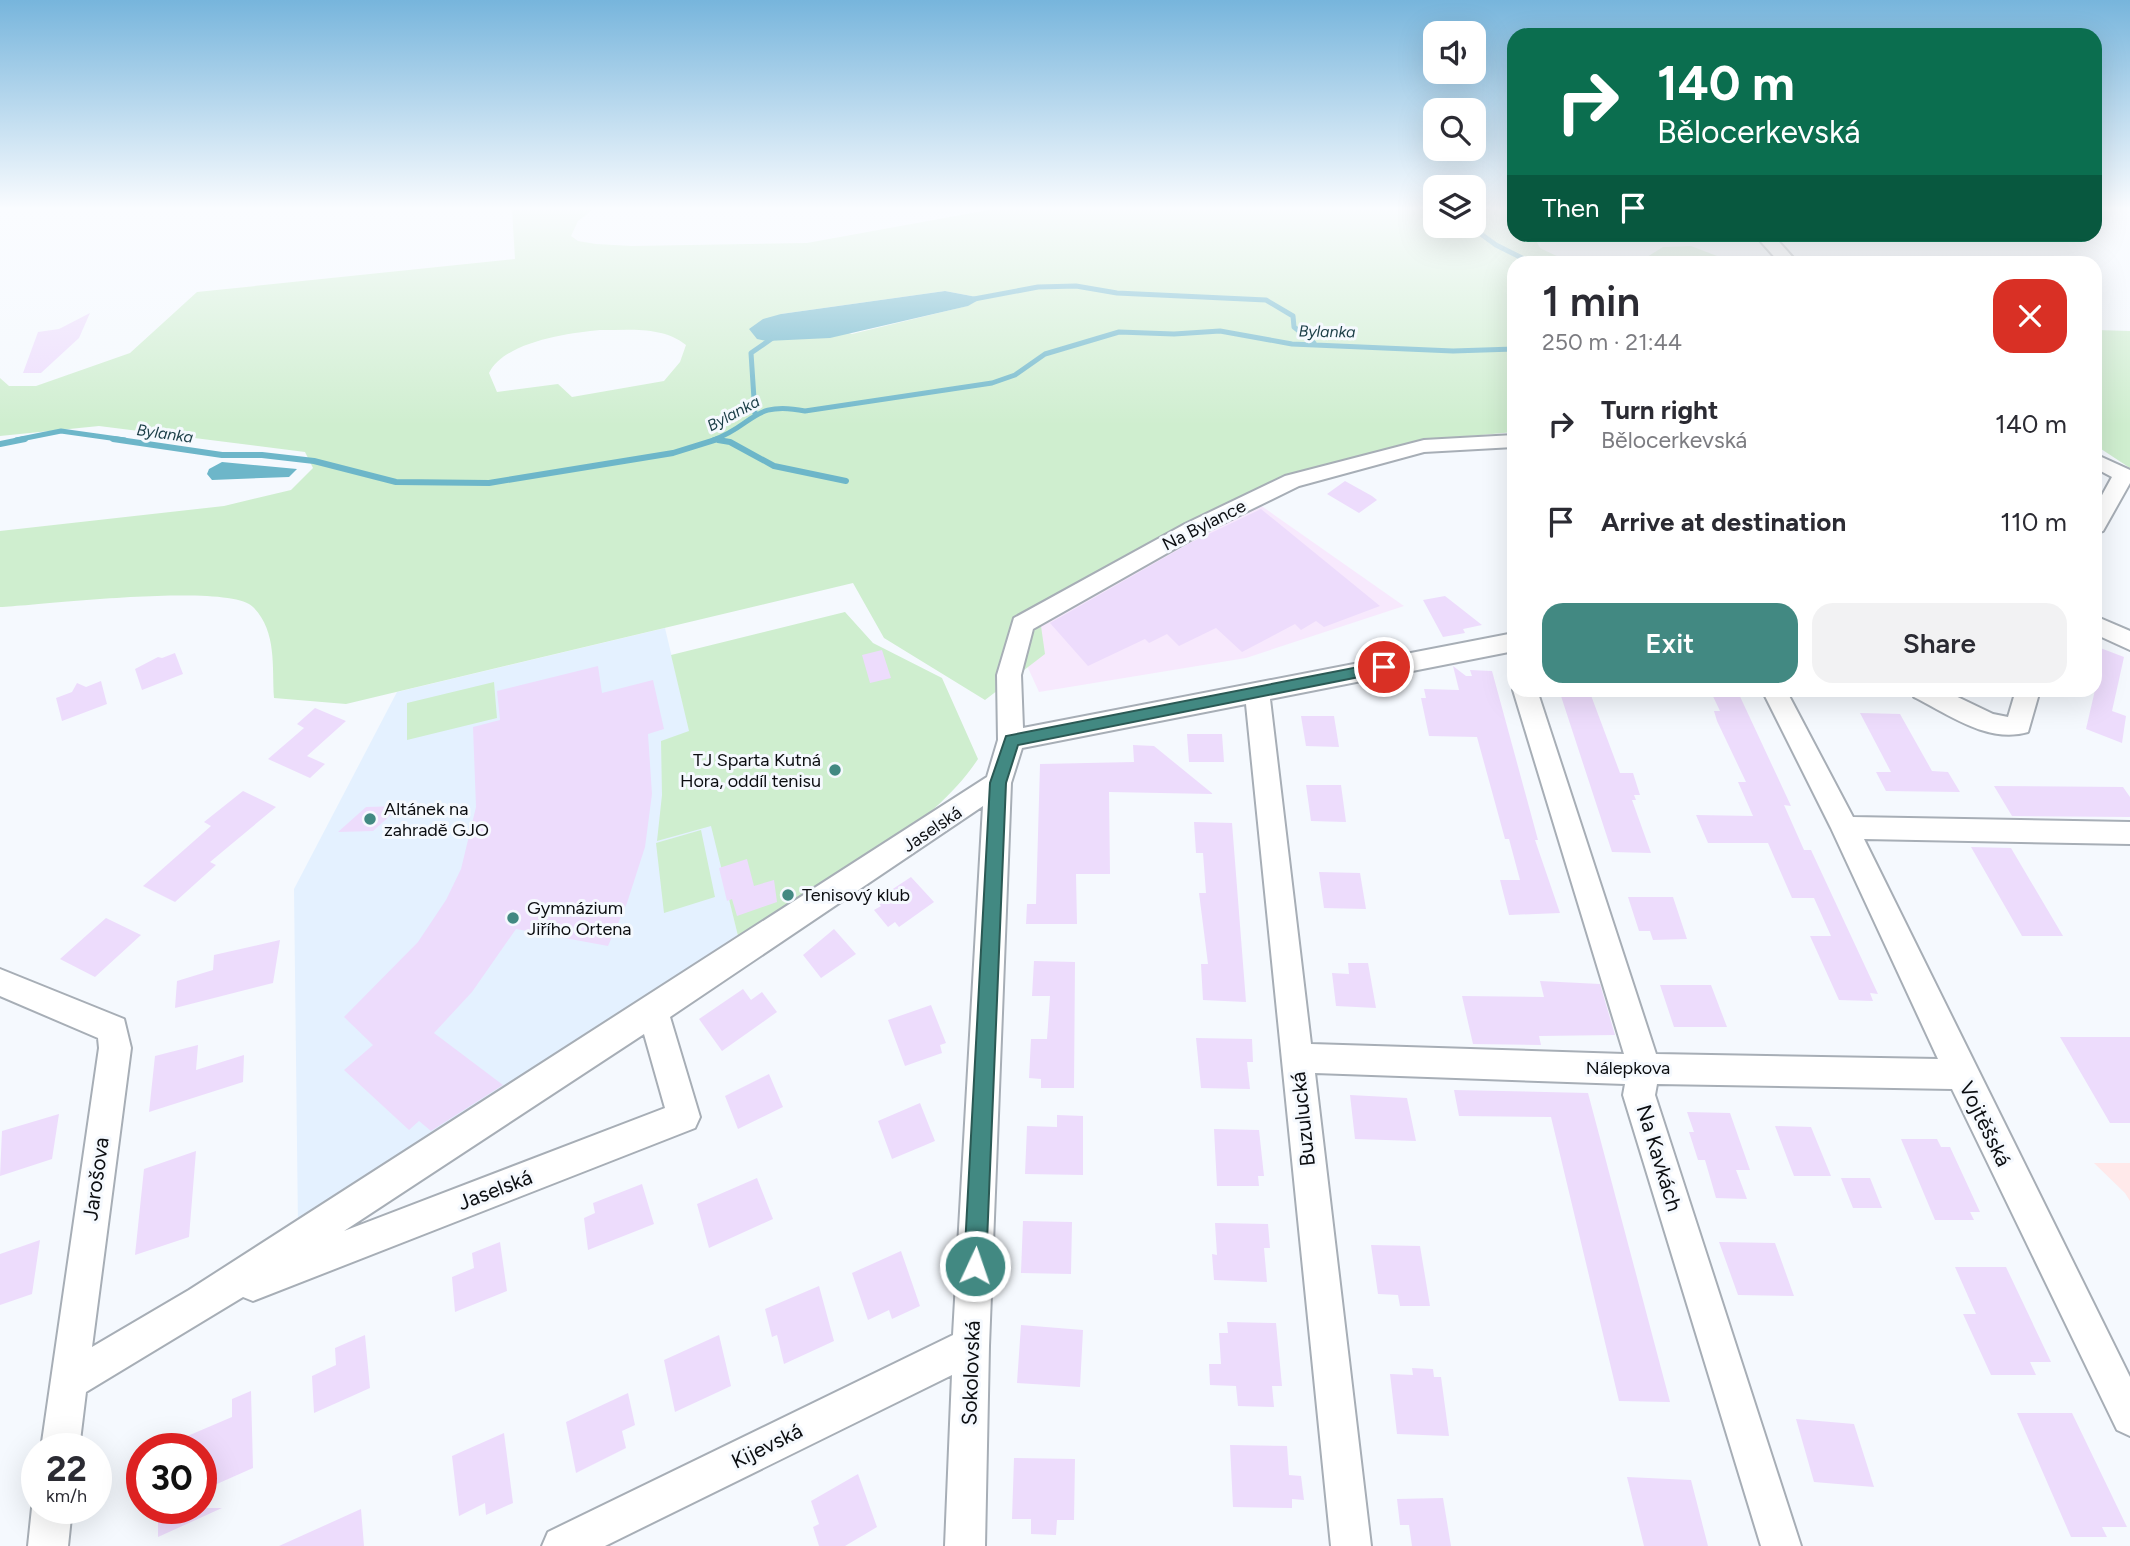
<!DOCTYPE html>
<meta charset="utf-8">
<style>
body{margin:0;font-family:Figtree,sans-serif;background:#f2f2f3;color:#2b2b33;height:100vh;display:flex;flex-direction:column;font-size:26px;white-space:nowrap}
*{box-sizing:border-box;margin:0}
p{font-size:23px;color:#7c7c81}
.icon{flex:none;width:38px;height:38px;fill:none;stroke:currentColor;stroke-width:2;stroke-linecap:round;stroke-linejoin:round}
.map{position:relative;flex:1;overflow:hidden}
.drawer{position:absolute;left:1507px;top:256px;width:595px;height:441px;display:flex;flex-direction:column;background:#fff;border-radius:21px;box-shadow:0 7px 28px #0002}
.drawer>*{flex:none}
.top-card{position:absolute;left:1507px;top:28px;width:595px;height:214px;border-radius:21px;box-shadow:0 7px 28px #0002;background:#0b6e4f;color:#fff;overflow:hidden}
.fabs{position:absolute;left:1423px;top:21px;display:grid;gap:14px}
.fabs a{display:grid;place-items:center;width:63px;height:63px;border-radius:14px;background:#fff;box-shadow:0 7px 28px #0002;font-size:35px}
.speed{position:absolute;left:21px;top:1433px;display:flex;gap:14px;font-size:35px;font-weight:700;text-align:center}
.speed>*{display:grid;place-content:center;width:91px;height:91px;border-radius:50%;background:#fff;box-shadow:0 7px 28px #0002;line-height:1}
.speed small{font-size:18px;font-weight:400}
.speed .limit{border:10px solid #d22;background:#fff;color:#111}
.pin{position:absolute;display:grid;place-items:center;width:60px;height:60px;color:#fff;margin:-30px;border:4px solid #fff;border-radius:50%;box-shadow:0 2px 7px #0007}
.me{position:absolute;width:77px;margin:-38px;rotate:3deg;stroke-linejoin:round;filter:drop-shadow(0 0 5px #0008)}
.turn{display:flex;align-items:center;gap:24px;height:147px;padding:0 35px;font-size:32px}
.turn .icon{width:91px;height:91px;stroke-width:2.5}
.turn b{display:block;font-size:49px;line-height:60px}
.then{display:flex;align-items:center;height:66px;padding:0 35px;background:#0003;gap:14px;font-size:26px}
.round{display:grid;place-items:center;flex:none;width:74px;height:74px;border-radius:21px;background:#f2f2f3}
.overview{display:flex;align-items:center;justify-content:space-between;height:119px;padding:0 35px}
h1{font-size:42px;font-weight:600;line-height:52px}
.primary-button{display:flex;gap:14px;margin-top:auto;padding:14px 35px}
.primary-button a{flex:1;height:80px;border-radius:21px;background:#428982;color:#fff;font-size:28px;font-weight:600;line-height:80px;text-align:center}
.primary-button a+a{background:#f2f2f3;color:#2b2b33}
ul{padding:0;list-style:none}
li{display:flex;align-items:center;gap:21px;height:98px;padding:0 35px}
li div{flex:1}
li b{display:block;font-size:26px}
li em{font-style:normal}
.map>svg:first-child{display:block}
.built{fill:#e4f1ff}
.industrial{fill:#f7e9fd}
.medical{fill:#ffe9ea}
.green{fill:#cfeecf;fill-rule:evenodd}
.water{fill:#6db6c9}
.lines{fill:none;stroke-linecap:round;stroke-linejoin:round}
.stream-far1{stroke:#6db6c9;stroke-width:5}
.stream{stroke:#6db6c9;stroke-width:6}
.building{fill:#eddcfc}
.minor-casing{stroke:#a7aeb6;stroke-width:4}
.minor{fill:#fff;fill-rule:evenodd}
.route{fill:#428982;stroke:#2b5954;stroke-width:2}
.poi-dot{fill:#428982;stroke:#f5f9fe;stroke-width:2.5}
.labels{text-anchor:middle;stroke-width:6;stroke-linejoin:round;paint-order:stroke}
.far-water-label{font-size:16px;font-style:italic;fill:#1a3d46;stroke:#f5f9fe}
.street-label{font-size:18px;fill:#0c0e11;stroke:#f5f9fe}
.poi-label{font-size:18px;fill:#0c0e11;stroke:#f5f9fe;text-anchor:start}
.near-street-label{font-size:21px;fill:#0c0e11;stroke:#f5f9fe}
</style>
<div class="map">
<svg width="2130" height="1546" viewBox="0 0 2130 1546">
<rect width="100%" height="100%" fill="#f5f9fe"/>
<path class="built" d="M 665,628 L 738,936 L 429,1152 L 298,1228 L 294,889 L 397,692 Z"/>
<path class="industrial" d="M 1243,493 L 1404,606 L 1246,658 L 1039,692 L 1008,624 Z"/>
<path class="medical" d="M 2094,1163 L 2130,1163 L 2130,1201 L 2125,1193 Z"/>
<path class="green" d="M 512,209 L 594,209 L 578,221 L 571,236 L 578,241 L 596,244 L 632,246 L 807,243 L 994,209 L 1435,209 L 1435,226 L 1474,226 L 1474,209 L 1514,209 L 1514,234 L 1533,235 L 1540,248 L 1569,262 L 1514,262 L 1514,432 L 1426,440 L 1216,513 L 1038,605 L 1045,654 L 985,700 L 884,638 L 853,583 L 346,704 L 274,698 C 272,666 277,631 253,607 C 230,582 42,605 0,607 L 0,531 L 224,506 L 291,490 L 313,468 L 305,452 L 99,426 L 0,436 L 0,378 L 9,386 L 36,386 L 130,353 L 197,292 L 515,259 ZM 945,291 L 982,298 L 967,306 L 852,334 L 781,314 ZM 600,330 C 629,330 663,326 686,345 L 680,362 L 664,381 L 572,397 L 558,384 L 497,392 L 489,373 C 504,342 568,333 600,330 Z
M 1691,246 L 1717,256 L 1718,262 L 1639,262 L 1663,247 Z
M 2095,330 L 2130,331 L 2130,468 L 2095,445 Z
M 845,612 L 873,643 L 942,678 L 978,759 C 930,833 813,891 738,936 L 711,826 L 657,841 L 662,795 L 661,741 L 689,731 L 671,655 Z
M 494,682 L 497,718 L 407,740 L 407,703 Z
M 701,830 L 715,897 L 664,913 L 656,843 Z"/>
<path class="water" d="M 945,291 L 982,298 L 968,306 L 830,338 L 767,341 L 757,339 L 749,329 L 763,319 L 781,314 Z
M 222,462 L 297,469 L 289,477 L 212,480 L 207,474 L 209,469 Z"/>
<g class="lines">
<path class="stream-far1" d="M 1470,226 L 1496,245 L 1530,262
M 974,299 L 1038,287 L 1076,286 L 1117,293 L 1266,300 L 1293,316 L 1294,327 L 1314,343
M 755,414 L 751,353 L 774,337
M 16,440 L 61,431 L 125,440
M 713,440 C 754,426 752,400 805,411 L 992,383 L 1015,375 L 1045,354 L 1119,332 L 1174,334 L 1220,331 L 1292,344 L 1453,351 L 1514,349
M 718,440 L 721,440"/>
<path class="stream" d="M 113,439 L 222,455 L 262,455 L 314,461 L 396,482 L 489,483 L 673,453 L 718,439
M 718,440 L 730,442 L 774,466 L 846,481
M 0,444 L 25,439"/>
</g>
<path class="building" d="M 90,313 L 79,338 L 41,373 L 23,373 L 38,332 L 59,329 Z
M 1345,481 L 1372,496 L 1377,500 L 1359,513 L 1327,494 Z
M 1261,509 L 1380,606 L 1324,627 L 1316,621 L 1301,630 L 1295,624 L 1242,652 L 1216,628 L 1179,646 L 1167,634 L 1149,643 L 1145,639 L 1088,666 L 1050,623 L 1190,543 Z
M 1445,596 L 1482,625 L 1463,629 L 1465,633 L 1443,637 L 1423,600 Z
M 2095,646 L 2124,657 L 2112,711 L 2126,716 L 2122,743 L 2086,729 L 2095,690 Z
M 882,650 L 891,678 L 870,683 L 862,655 Z
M 175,653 L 183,674 L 142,690 L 135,669 L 158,657 L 162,658 Z
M 598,666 L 602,693 L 653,680 L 664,729 L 648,734 L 652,794 L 645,847 L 627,903 L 608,946 L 516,929 L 472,992 L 434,1033 L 503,1085 L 431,1131 L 419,1121 L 409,1130 L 344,1070 L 373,1045 L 344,1017 L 418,942 L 446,900 L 461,869 L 476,807 L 473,727 L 500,720 L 497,691 Z
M 1453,666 L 1466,676 L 1472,676 L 1470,670 L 1492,671 L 1538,840 L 1535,840 L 1560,913 L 1509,915 L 1500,880 L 1520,880 L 1509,839 L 1505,839 L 1477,737 L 1429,736 L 1421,698 L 1426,698 L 1424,689 L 1459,690 Z
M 101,681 L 107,704 L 62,721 L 56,698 L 72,692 L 77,683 L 86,687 Z
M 1559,690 L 1589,690 L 1620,773 L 1633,773 L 1640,795 L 1634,795 L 1636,800 L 1632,800 L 1651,853 L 1612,852 Z
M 1710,690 L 1737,690 L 1791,806 L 1784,805 L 1804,850 L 1811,850 L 1878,994 L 1870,993 L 1873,1001 L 1839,1000 L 1810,936 L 1831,936 L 1814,898 L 1792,898 L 1768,843 L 1708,843 L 1696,815 L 1753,816 L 1738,782 L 1746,782 L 1717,721 L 1714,711 L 1720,711 Z
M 315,708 L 346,721 L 307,756 L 325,764 L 310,778 L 268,759 L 304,728 L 297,724 Z
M 1860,713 L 1900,714 L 1932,771 L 1948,772 L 1960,792 L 1886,791 L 1876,772 L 1891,772 Z
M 1301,716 L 1334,716 L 1339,747 L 1306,746 Z
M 1187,734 L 1222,734 L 1224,762 L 1189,762 Z
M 1133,745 L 1154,746 L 1213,794 L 1109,792 L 1110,874 L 1076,874 L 1077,924 L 1026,924 L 1027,904 L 1036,904 L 1040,764 L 1134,762 Z
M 1306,785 L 1341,785 L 1346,822 L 1311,821 Z
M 1994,786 L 2123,787 L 2130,797 L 2130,817 L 2012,816 Z
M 243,791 L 276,807 L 210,862 L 216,865 L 175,902 L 143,886 L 211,826 L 204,822 Z
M 401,806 L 373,831 L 338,832 L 366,807 Z
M 1194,822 L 1232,823 L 1246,1002 L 1203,1000 L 1201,964 L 1208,964 L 1199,893 L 1206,893 L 1203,853 L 1196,853 Z
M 1971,847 L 2011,848 L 2063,936 L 2022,936 Z
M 747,859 L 754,886 L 774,880 L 777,902 L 737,916 L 732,899 L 727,901 L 719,868 Z
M 1319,872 L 1360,873 L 1366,909 L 1324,908 Z
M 911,877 L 934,902 L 899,927 L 895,922 L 888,927 L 874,910 L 881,906 L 876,900 Z
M 1628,897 L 1673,897 L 1687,939 L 1653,940 L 1650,931 L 1639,931 Z
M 106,918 L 141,935 L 95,977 L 60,959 Z
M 834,929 L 856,954 L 821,978 L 803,955 Z
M 280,940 L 273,983 L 175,1008 L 177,981 L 213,970 L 214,955 Z
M 1034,961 L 1075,962 L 1074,1088 L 1041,1088 L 1041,1079 L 1029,1078 L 1031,1039 L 1047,1039 L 1050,996 L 1032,996 Z
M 1348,963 L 1368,963 L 1376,1008 L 1336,1006 L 1332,973 L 1349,974 Z
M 1540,981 L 1600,984 L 1615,1035 L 1539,1036 L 1541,1045 L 1473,1044 L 1462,996 L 1544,997 Z
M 1660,985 L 1711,985 L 1727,1027 L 1674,1027 Z
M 743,989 L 751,1000 L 762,992 L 777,1012 L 722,1051 L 699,1019 Z
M 931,1005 L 946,1043 L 940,1045 L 942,1053 L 905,1066 L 888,1020 Z
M 2060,1037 L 2130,1037 L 2130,1123 L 2110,1123 Z
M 1196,1038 L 1252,1039 L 1253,1062 L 1247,1062 L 1250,1089 L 1201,1088 Z
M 198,1045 L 196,1070 L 244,1055 L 243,1082 L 149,1112 L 155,1056 Z
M 769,1074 L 783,1107 L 738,1129 L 725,1096 Z
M 1454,1090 L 1588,1093 L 1670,1402 L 1619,1401 L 1551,1117 L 1459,1116 Z
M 1350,1095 L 1407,1098 L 1416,1141 L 1355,1139 Z
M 920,1103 L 935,1141 L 892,1159 L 878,1121 Z
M 1687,1112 L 1730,1113 L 1750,1170 L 1736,1170 L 1747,1199 L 1716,1198 L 1705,1160 L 1698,1160 L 1689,1132 L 1694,1132 Z
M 59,1114 L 52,1159 L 0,1176 L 2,1131 Z
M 1057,1115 L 1083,1116 L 1083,1175 L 1025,1174 L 1027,1126 L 1057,1127 Z
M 1775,1126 L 1811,1127 L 1831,1176 L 1794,1176 Z
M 1214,1129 L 1259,1130 L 1264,1176 L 1258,1176 L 1259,1186 L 1217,1186 Z
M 1901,1139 L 1937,1139 L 1941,1147 L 1950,1147 L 1980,1212 L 1970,1212 L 1974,1220 L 1935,1220 Z
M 196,1151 L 189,1237 L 135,1255 L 144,1169 Z
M 757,1178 L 773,1219 L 709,1248 L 697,1204 Z
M 1841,1178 L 1870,1178 L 1882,1208 L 1853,1208 Z
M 642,1184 L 654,1224 L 588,1250 L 584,1218 L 595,1213 L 593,1203 Z
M 1023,1221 L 1072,1222 L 1071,1274 L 1021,1273 Z
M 1215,1223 L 1268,1224 L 1270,1248 L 1264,1248 L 1267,1282 L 1214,1280 L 1212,1254 L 1217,1255 Z
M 40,1240 L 32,1294 L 0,1305 L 0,1254 Z
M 500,1242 L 507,1291 L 455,1312 L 452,1277 L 474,1268 L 472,1253 Z
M 1719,1242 L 1775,1243 L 1794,1296 L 1738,1295 Z
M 1371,1245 L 1420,1246 L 1430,1306 L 1400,1306 L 1398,1295 L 1378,1294 Z
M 901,1251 L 920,1306 L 892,1319 L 889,1310 L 868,1320 L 852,1273 Z
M 1955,1267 L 2006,1267 L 2051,1362 L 2030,1362 L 2036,1375 L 1991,1375 L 1963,1314 L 1976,1314 Z
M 819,1286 L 834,1341 L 784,1364 L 777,1335 L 772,1337 L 765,1309 Z
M 1227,1322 L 1276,1323 L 1282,1386 L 1272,1386 L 1274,1407 L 1238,1406 L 1236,1386 L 1210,1385 L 1209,1364 L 1221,1364 L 1219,1333 L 1228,1333 Z
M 1021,1325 L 1083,1330 L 1080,1387 L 1017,1383 Z
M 365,1335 L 370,1388 L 314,1413 L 312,1376 L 336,1365 L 335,1348 Z
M 719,1335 L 731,1386 L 675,1412 L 664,1360 Z
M 1412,1368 L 1433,1369 L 1434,1377 L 1441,1377 L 1449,1436 L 1397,1434 L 1390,1374 L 1413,1375 Z
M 251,1391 L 253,1468 L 201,1491 L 201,1449 L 157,1449 L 232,1417 L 232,1399 Z
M 628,1393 L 635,1425 L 622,1431 L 626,1448 L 576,1473 L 566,1422 Z
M 2017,1413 L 2072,1413 L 2127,1527 L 2102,1527 L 2107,1537 L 2071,1537 Z
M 1796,1419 L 1854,1424 L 1874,1487 L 1814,1482 Z
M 504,1433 L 513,1503 L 486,1515 L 485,1503 L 459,1516 L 452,1456 Z
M 1230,1445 L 1287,1446 L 1289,1475 L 1301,1476 L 1304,1500 L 1292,1499 L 1292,1508 L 1233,1507 Z
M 1014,1458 L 1075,1459 L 1074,1520 L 1057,1520 L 1056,1535 L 1031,1534 L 1031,1519 L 1012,1519 Z
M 858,1474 L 877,1527 L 845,1546 L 819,1546 L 813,1527 L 819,1524 L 811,1501 Z
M 1627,1477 L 1691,1480 L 1708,1546 L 1644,1546 Z
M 1443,1498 L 1451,1546 L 1412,1546 L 1409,1525 L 1400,1525 L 1397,1499 Z
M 158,1508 L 222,1508 L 158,1537 Z
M 361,1509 L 364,1546 L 279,1546 Z"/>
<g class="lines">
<defs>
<path id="minor" d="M 1754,234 L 1772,234 L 1797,262 L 1779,262 Z
M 1514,435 L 1514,447 L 1424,452 L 1299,486 L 1201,534 L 1033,629 L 1021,675 L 1023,728 L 1514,633 L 1514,651 L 1270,699 L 1311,1044 L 1624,1054 L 1513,690 L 1514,688 L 1537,690 L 1656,1054 L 1938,1059 L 1831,828 L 1762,690 L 1786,690 L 1853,817 L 2130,822 L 2130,844 L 1864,839 L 2130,1377 L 2130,1436 L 2117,1430 L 1952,1089 L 1657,1084 L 1655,1095 L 1801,1546 L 1761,1546 L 1623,1095 L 1625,1084 L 1315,1073 L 1371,1546 L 1331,1546 L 1246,704 L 1022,748 L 1011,783 L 989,1346 L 985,1546 L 945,1546 L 952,1375 L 605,1546 L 542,1546 L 548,1532 L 953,1335 L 983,806 L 670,1017 L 700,1117 L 695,1128 L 253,1301 L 243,1297 L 86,1392 L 79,1449 L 41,1449 L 99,1048 L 98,1038 L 0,996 L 0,969 L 124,1019 L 131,1048 L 92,1347 L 189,1290 L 987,777 L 998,740 L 997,675 L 1014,618 L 1185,524 L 1285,476 L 1424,440 ZM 644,1034 L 665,1108 L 344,1231 Z
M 2095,454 L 2130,470 L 2130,483 L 2103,531 L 2095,533 L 2095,508 L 2112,477 L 2095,468 Z
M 2095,616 L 2130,631 L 2130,650 L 2095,634 Z
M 1911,690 L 1943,690 L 1993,714 L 2008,717 L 2016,690 L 2040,690 L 2028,732 C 1988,744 1948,714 1914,697 Z
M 37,1497 L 37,1508 L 72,1508 L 68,1546 L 28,1546 L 32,1508 Z"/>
</defs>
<use href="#minor" class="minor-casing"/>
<use href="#minor" class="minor"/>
</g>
<linearGradient id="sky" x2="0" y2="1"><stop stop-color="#77b5dc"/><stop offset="0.49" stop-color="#fafcff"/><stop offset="1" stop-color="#fafcff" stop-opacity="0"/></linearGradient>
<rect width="2130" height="425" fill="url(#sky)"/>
<path class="route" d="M 1384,662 L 1392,667 L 1389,671 L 1018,745 L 1006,783 L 986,1266 L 983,1273 L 975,1276 L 968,1273 L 964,1266 L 990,783 L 1006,736 Z"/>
<g class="poi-dot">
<circle cx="835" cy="770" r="7"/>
<circle cx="370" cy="819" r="7"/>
<circle cx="788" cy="895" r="7"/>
<circle cx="513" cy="918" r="7"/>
</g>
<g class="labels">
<g class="far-water-label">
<text transform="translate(1327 331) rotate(1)" y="6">Bylanka</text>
<text transform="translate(733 413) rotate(-28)" y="6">Bylanka</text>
<text transform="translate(165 433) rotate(8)" y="6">Bylanka</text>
</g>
<g class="street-label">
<text transform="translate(1204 525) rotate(-27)" y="6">Na Bylance</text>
<text transform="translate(932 829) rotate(-34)" y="6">Jaselská</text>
<text x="1628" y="1074">Nálepkova</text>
</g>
<g class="poi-label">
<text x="821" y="766" text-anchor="end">TJ Sparta Kutná<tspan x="821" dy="21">Hora, oddíl tenisu</tspan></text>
<text x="384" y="815">Altánek na<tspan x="384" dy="21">zahradě GJO</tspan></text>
<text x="802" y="901">Tenisový klub</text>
<text x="527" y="914">Gymnázium<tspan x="527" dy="21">Jiřího Ortena</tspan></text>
</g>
<g class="near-street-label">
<text transform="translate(1303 1119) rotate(-96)" y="7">Buzulucká</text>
<text transform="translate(1985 1124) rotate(64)" y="7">Vojtěšská</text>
<text transform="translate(1659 1158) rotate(73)" y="7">Na Kavkách</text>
<text transform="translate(96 1179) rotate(-82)" y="7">Jarošova</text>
<text transform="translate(495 1190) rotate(-21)" y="7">Jaselská</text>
<text transform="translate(971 1373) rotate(-88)" y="7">Sokolovská</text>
<text transform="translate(767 1446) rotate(-26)" y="7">Kijevská</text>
</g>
</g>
</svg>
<div class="fabs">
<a><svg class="icon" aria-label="sound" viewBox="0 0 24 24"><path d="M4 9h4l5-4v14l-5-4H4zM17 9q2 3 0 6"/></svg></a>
<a><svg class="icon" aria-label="search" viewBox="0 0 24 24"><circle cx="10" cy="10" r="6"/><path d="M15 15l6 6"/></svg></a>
<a><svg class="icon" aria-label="layers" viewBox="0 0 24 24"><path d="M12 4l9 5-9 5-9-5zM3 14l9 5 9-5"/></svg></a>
</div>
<div class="speed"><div>22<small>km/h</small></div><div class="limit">30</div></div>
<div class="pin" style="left:1384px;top:667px;background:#d93025"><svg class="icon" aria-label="arrive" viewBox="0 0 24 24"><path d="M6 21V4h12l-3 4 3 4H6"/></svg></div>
<svg class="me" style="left:975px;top:1266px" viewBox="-20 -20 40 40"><circle r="17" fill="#428982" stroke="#fff" stroke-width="3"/><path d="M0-11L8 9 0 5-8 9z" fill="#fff"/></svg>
<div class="top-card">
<div class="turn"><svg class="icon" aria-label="right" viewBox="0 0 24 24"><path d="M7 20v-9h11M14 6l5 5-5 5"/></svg><div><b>140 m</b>Bělocerkevská</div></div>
<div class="then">Then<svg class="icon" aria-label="arrive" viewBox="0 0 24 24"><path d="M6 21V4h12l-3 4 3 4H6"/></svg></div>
</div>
<section class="drawer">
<div class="overview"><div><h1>1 min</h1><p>250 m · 21:44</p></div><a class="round" style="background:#d93025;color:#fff"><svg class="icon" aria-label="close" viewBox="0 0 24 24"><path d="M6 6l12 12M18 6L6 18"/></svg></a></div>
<ul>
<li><svg class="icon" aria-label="right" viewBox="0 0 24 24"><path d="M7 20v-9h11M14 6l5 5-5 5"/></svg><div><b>Turn right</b><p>Bělocerkevská</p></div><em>140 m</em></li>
<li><svg class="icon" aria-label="arrive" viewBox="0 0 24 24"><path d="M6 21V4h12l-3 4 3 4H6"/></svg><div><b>Arrive at destination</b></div><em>110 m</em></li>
</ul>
<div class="primary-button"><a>Exit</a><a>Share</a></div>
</section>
</div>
